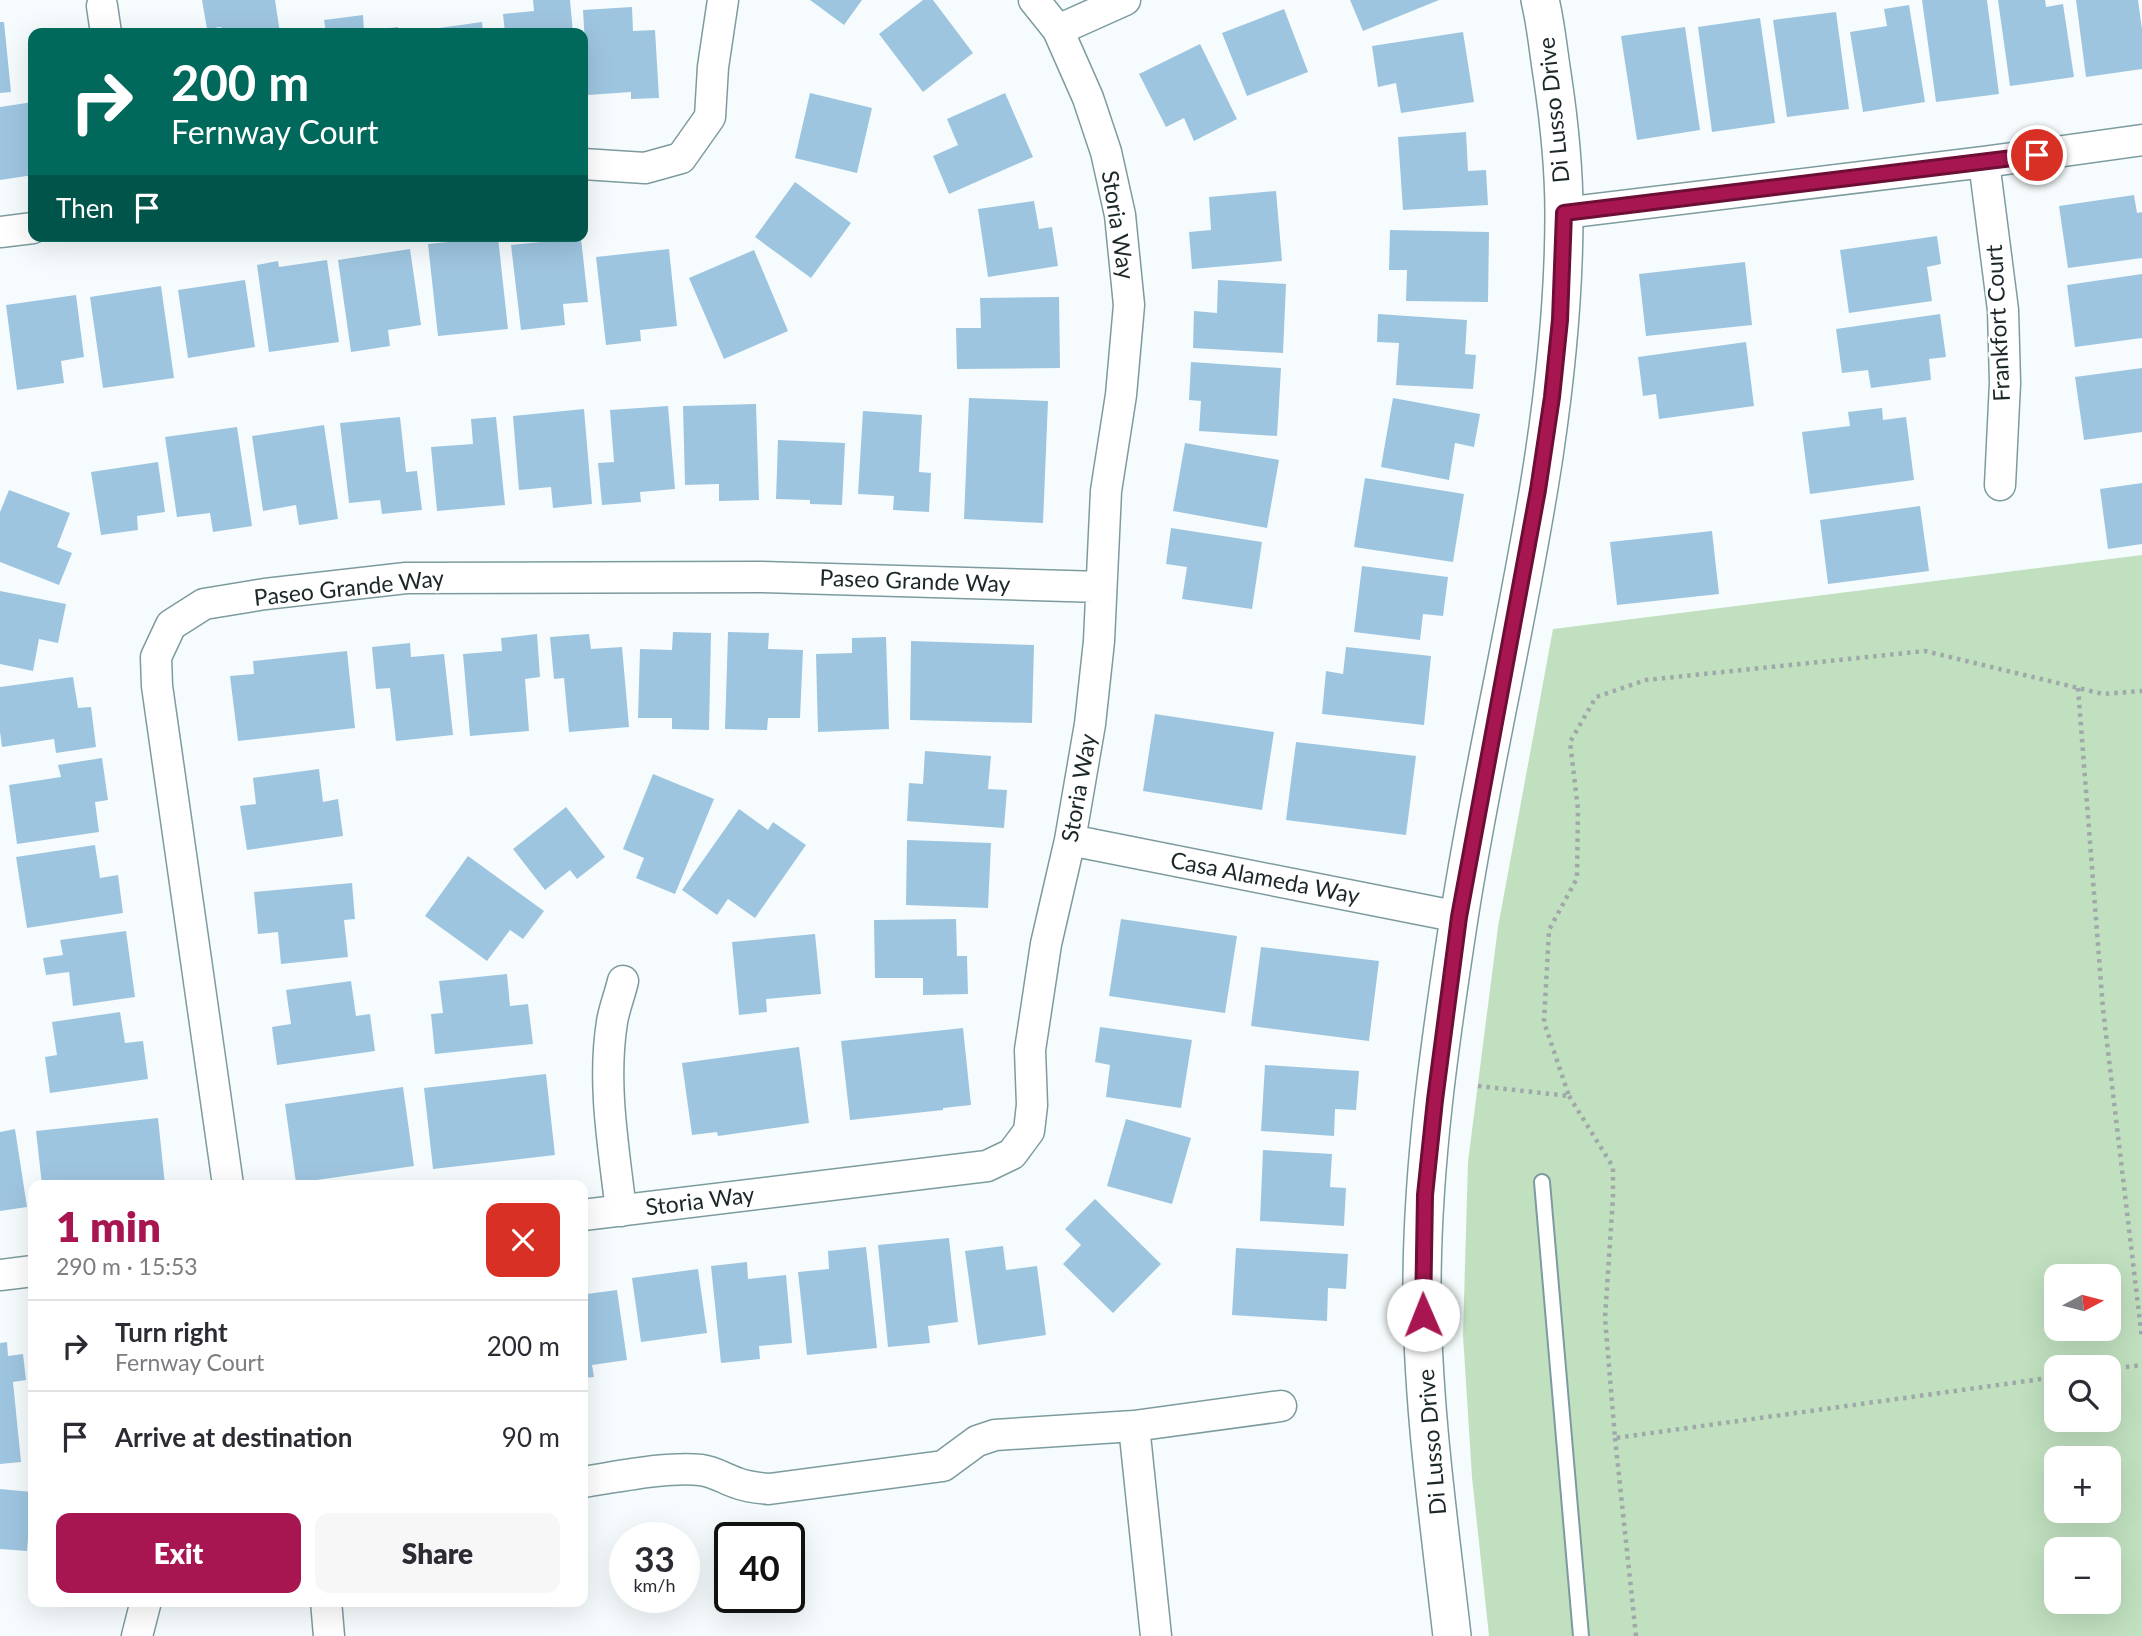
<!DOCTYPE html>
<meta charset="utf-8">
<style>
body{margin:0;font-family:Lato,sans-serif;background:#f7f7f7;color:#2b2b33;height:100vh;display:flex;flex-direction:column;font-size:26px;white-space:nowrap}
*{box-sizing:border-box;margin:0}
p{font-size:23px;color:#7c7c81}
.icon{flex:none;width:38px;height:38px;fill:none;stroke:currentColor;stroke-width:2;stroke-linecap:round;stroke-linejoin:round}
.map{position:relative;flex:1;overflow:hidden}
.sheet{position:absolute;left:28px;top:1180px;width:560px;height:427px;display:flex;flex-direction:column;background:#fff;border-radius:14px;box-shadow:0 7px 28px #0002}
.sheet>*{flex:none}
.banner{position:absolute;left:28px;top:28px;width:560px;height:214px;border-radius:14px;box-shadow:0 7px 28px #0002;background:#00695c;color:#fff;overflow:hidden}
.needle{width:46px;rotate:83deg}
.buttons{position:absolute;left:2044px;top:1264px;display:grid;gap:14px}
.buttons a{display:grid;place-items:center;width:77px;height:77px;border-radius:14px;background:#fff;box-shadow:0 7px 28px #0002;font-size:35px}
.speed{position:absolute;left:609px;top:1522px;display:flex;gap:14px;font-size:35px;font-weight:700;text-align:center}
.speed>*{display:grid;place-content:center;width:91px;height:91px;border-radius:50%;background:#fff;box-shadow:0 7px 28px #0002;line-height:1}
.speed small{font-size:18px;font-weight:400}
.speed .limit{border:4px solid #111;border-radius:10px;background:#fff;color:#111}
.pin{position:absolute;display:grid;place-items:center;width:60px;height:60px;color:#fff;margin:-30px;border:4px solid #fff;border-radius:50%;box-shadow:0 2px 7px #0007}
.me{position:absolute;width:77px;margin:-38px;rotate:359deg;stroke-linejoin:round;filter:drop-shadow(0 0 5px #0008)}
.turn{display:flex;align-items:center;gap:24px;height:147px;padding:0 28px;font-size:32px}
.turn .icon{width:91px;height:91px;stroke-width:2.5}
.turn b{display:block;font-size:49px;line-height:60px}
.then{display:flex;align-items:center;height:66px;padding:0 28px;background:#0003;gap:14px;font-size:26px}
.round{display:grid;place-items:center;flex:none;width:74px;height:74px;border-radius:14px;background:#f7f7f7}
.headline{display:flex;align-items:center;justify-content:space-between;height:119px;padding:0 28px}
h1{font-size:42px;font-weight:800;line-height:52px;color:#a81651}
.action{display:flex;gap:14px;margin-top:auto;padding:14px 28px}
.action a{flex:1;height:80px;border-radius:14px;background:#a81651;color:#fff;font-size:28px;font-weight:800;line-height:80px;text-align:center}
.action a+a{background:#f7f7f7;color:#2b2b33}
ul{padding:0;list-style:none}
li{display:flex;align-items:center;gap:21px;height:91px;padding:0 28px;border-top:2px solid #e1e1e2}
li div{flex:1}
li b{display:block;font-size:26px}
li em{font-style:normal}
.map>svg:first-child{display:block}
.green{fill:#c0e0bf;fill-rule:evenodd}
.building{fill:#9ec5e0}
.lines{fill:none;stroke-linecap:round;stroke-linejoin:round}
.service-casing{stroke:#7d9b9f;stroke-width:18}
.minor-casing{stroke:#7d9b9f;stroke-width:33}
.tertiary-casing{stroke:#7d9b9f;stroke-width:40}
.path{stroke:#a0a8aa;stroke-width:4.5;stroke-dasharray:3.5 5;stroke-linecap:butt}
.service{stroke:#fff;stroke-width:14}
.minor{stroke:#fff;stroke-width:30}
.tertiary{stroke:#fff;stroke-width:37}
.route-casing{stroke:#6d0e35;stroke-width:18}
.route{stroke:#a81651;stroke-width:12}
.labels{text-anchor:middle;stroke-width:5;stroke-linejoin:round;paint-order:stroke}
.street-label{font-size:23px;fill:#1b2729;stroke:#fff}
</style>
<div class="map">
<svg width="2142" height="1636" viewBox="0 0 2142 1636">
<rect width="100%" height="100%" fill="#f6fcfd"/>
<path class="green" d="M 2142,555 L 2142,1636 L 1489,1636 L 1472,1477 L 1463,1335 L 1468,1162 L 1498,927 L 1553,629 ZM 2056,1276 L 2109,1276 L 2109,1328 L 2056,1328 ZM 2056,1367 L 2109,1367 L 2109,1419 L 2056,1419 ZM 2056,1458 L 2109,1458 L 2109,1510 L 2056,1510 ZM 2056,1549 L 2109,1549 L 2109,1601 L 2056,1601 Z"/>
<path class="building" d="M 202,0 L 275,0 L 280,33 L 222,33 L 221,27 L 207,29 Z
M 533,0 L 570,0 L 573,33 L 505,33 L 503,14 L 534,11 Z
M 810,0 L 862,0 L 844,25 Z
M 923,0 L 933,0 L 973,53 L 923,92 L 879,34 Z
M 1350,0 L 1439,0 L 1363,31 Z
M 1922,0 L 1987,0 L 1999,94 L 1936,102 Z
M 1998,0 L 2045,0 L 2046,7 L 2063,4 L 2074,77 L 2010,86 Z
M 2076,0 L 2138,0 L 2142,29 L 2142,69 L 2086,77 Z
M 1909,5 L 1925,102 L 1863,112 L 1850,32 L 1887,26 L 1884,9 Z
M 632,7 L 633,31 L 655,30 L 659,98 L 631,99 L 631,92 L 588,95 L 583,10 Z
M 1284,9 L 1308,72 L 1247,96 L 1222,33 Z
M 1836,12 L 1849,109 L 1787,117 L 1773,20 Z
M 363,15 L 364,31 L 398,27 L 399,33 L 326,33 L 324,20 Z
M 1760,18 L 1775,123 L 1712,132 L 1698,27 Z
M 0,22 L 4,22 L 11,92 L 0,93 Z
M 482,22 L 483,33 L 412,33 L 411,32 Z
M 1685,27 L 1700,130 L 1637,140 L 1621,36 Z
M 1463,32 L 1474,102 L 1401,113 L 1396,83 L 1378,87 L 1372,46 Z
M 1200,44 L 1237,119 L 1194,141 L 1184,118 L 1166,127 L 1139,74 Z
M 810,93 L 872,108 L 857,173 L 795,158 Z
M 1005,93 L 1033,157 L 949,194 L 933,156 L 958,145 L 947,119 Z
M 33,102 L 33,175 L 0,180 L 0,107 Z
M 1466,132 L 1468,171 L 1486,170 L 1488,205 L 1403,210 L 1398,137 Z
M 795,182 L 851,223 L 811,278 L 755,237 Z
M 1276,191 L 1282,261 L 1192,269 L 1189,232 L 1211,230 L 1209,197 Z
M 2134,195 L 2137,213 L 2142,212 L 2142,258 L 2068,268 L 2059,206 Z
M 1034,201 L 1039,229 L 1052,227 L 1058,266 L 988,277 L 978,209 Z
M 1390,230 L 1489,232 L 1488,302 L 1406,301 L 1407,270 L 1389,270 Z
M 1937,236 L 1941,264 L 1927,267 L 1932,301 L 1849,313 L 1840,250 Z
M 498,237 L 508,329 L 438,336 L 428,244 Z
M 581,238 L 588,302 L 563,304 L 565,325 L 521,330 L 511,245 Z
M 410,249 L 421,325 L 388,330 L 390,346 L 351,352 L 338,260 Z
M 669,249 L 677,326 L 640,330 L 641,341 L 606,345 L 596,257 Z
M 754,250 L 788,331 L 724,359 L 689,278 Z
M 327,260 L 339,342 L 269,352 L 257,265 L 278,261 L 279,267 Z
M 1745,262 L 1752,325 L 1646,336 L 1639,274 Z
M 2142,274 L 2142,338 L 2075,347 L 2067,285 Z
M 245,280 L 255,347 L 188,358 L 178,290 Z
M 1218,280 L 1286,284 L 1283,353 L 1193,348 L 1194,311 L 1217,313 Z
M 161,286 L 174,378 L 103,388 L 90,297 Z
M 76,295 L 84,357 L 61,361 L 64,383 L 17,390 L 6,305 Z
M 1059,297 L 1060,368 L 957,369 L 956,328 L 981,328 L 980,298 Z
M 1378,314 L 1467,320 L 1465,354 L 1476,355 L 1473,389 L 1396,385 L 1399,343 L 1377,342 Z
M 1940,314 L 1946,357 L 1929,359 L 1931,380 L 1871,388 L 1868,370 L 1842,373 L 1836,329 Z
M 1746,342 L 1754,406 L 1659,419 L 1656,394 L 1643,396 L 1638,357 Z
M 1191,362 L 1281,368 L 1277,436 L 1199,431 L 1201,401 L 1189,400 Z
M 2142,368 L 2142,432 L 2084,440 L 2075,377 Z
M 969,398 L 1048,401 L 1043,523 L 964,519 Z
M 1393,398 L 1480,414 L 1474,447 L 1455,443 L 1449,480 L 1381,467 Z
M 756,404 L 759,500 L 719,501 L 719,484 L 685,485 L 683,406 Z
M 668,406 L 675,489 L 640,492 L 641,502 L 602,505 L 598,463 L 614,462 L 610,410 Z
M 1882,408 L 1883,420 L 1906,417 L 1914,480 L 1810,494 L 1802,432 L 1850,426 L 1848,412 Z
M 584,409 L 592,504 L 553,508 L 551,487 L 519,490 L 513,416 Z
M 863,411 L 922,415 L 919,472 L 931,473 L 929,512 L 893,510 L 894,496 L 858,494 Z
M 400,417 L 406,472 L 417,471 L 422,510 L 382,514 L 380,500 L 349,503 L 340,423 Z
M 496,417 L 505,505 L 437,511 L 431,447 L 473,444 L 471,419 Z
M 324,425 L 338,519 L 299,525 L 296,505 L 263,511 L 252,436 Z
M 237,427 L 252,526 L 213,532 L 210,513 L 177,517 L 165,437 Z
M 778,440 L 845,443 L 842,505 L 810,504 L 810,500 L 776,499 Z
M 1185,443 L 1279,460 L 1267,528 L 1173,511 Z
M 158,462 L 165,512 L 137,516 L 138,530 L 101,535 L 91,472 Z
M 1365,478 L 1464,494 L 1453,562 L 1354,547 Z
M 2142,483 L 2142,544 L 2108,549 L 2100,489 Z
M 9,490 L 70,513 L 57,547 L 72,553 L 59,585 L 0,562 L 0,512 Z
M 1920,506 L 1929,571 L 1828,584 L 1820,520 Z
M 1171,528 L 1262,542 L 1252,609 L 1182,599 L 1187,567 L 1166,564 Z
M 1712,531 L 1719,594 L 1617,605 L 1610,542 Z
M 1362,566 L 1448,577 L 1443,616 L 1423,614 L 1420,640 L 1354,632 Z
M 0,591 L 66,604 L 58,643 L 39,639 L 33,671 L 0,664 Z
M 673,632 L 711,633 L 709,730 L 672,729 L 672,718 L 638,718 L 640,649 L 672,650 Z
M 728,632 L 769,633 L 768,649 L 803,650 L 800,718 L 768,718 L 767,730 L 725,729 Z
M 537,634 L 540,677 L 525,679 L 529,731 L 470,736 L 463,654 L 502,651 L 501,638 Z
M 589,634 L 591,649 L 622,647 L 629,727 L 569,732 L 564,678 L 554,679 L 550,637 Z
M 886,637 L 889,729 L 818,732 L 816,654 L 852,653 L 852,638 Z
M 911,641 L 1034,645 L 1032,723 L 910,720 Z
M 410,643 L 411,657 L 444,654 L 453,735 L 396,741 L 390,688 L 376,689 L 372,647 Z
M 1346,647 L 1431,656 L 1424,725 L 1322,714 L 1326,671 L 1343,674 Z
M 347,651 L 355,728 L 238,741 L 230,676 L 254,674 L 253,661 Z
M 73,677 L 78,708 L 91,707 L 96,747 L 56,753 L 54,739 L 2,747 L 0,732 L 0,687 Z
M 1155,714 L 1274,732 L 1262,810 L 1143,791 Z
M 1296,742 L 1416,756 L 1406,835 L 1286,820 Z
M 925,751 L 991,756 L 988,789 L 1007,790 L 1004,828 L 907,821 L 909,783 L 923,784 Z
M 102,758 L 108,800 L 95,802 L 99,832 L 17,844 L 9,785 L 61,777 L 58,765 Z
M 319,769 L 323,802 L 338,799 L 343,836 L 247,850 L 240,806 L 256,804 L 253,778 Z
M 653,774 L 714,799 L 675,894 L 636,878 L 644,858 L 623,849 Z
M 566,807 L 605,857 L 577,879 L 570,870 L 545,890 L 513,849 Z
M 739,809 L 768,830 L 773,822 L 806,845 L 755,918 L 728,899 L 717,915 L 682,890 Z
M 907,840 L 991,843 L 988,908 L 906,905 Z
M 95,845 L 100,878 L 118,875 L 123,913 L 27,928 L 16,857 Z
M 468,856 L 544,911 L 523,939 L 510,930 L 487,961 L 425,916 Z
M 352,883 L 355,919 L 344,920 L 348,957 L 281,964 L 278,932 L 258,934 L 254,892 Z
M 956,919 L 957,956 L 967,956 L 968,994 L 923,995 L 923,978 L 875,978 L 874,920 Z
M 1121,919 L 1237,936 L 1225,1013 L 1109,996 Z
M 126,931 L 135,997 L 73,1006 L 69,972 L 46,975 L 43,958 L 63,955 L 60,940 Z
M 815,934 L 821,994 L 766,999 L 767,1012 L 739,1015 L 732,942 Z
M 1261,947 L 1379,961 L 1369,1041 L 1251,1026 Z
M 507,974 L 510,1006 L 528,1004 L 533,1044 L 435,1054 L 431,1014 L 443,1013 L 439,981 Z
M 351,981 L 356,1016 L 370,1014 L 375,1051 L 277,1065 L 272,1027 L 291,1024 L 286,990 Z
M 120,1012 L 125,1043 L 143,1041 L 148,1079 L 50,1093 L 45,1057 L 57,1055 L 52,1022 Z
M 1100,1027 L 1192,1040 L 1181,1108 L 1106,1097 L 1110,1065 L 1095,1062 Z
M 963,1028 L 971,1105 L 943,1108 L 943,1110 L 850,1120 L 841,1041 Z
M 799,1047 L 809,1123 L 718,1136 L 717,1132 L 692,1135 L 682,1063 Z
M 1265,1065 L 1359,1071 L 1356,1110 L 1335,1109 L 1334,1136 L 1261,1131 Z
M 546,1074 L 555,1155 L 433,1169 L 424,1088 Z
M 403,1087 L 414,1166 L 296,1183 L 285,1104 Z
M 158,1118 L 165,1185 L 42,1185 L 36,1131 Z
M 1126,1119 L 1191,1138 L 1172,1204 L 1107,1186 Z
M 15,1129 L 27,1207 L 0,1211 L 0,1132 Z
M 1263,1150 L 1332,1154 L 1330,1187 L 1346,1188 L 1344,1226 L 1260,1221 Z
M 1095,1199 L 1161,1264 L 1113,1313 L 1063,1264 L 1081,1245 L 1065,1229 Z
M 949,1238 L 958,1322 L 928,1326 L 930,1343 L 888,1347 L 878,1245 Z
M 1003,1246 L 1006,1270 L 1037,1266 L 1046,1335 L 978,1345 L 965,1251 Z
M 866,1247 L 877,1348 L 807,1355 L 798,1272 L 829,1269 L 828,1251 Z
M 1236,1248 L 1348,1254 L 1346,1289 L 1328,1288 L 1327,1321 L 1232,1315 Z
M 747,1262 L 748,1279 L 786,1275 L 792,1343 L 759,1346 L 760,1359 L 721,1363 L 711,1266 Z
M 698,1269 L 707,1333 L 641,1342 L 632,1278 Z
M 583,1278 L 585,1278 L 587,1294 L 617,1290 L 627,1360 L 592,1365 L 594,1377 L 583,1378 Z
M 7,1342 L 8,1356 L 23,1354 L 26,1380 L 13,1382 L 21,1462 L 0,1464 L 0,1343 Z
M 0,1489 L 32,1492 L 27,1551 L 0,1549 Z"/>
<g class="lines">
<defs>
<path id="service" d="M 1542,1182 L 1581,1636"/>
<path id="minor" d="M 102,6 L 106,33
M 1058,30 L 1125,0
M 1984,162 L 2003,310 L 2005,383 L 2000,485
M 583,164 L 645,168 L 681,158 L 710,117 L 713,67 L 723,0
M 1564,213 L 1984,162 L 2142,140
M 0,232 L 33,228
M 1070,840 L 1459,917
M 228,1185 L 157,686 L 156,657 L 171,625 L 204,604 L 265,594 L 406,578 L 761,577 L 1101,587
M 621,1211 C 614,1149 602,1085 612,1022 C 614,1009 620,994 623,981
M 583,1215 L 987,1166 L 1012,1154 L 1029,1131 L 1032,1105 L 1030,1050 L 1046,944 L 1070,840 L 1090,724 L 1099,641 L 1106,491 L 1121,395 L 1129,305 L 1120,215 L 1106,152 L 1088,98 L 1058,30 L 1034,0
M 0,1275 L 33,1271
M 1134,1426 L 1156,1636
M 583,1482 C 617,1477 668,1466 701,1470 C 715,1472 725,1479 737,1483 C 747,1487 758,1488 769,1489 L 943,1466 L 977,1441 L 995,1435 L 1134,1426 L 1281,1406
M 326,1601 L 329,1636
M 137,1636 L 146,1601"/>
<path id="tertiary" d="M 1452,1636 C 1439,1521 1422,1405 1422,1289 C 1422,1165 1440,1041 1459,918 C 1495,684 1564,452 1564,214 C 1564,167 1559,120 1552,74 C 1548,49 1546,24 1540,0"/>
</defs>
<use href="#service" class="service-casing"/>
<use href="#minor" class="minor-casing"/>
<use href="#tertiary" class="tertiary-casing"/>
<path class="path" d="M 2078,688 L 2103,1009 L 2142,1339
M 1478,1086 L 1569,1096 L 1544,1022 L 1549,930 L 1577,878 L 1578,809 L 1570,742 L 1596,697 L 1646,680 L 1925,651 L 2103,694 L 2142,691
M 1569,1096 L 1613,1167 L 1613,1197 L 1605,1318 L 1615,1438 L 2056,1377
M 2109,1369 L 2142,1365
M 1615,1438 L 1636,1636"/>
<use href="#service" class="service"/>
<use href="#minor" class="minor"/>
<use href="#tertiary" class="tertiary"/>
</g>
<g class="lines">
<defs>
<path id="route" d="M 1423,1315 L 1425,1195 L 1435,1100 L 1459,917 L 1538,490 L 1552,397 L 1560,320 L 1564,213 L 2037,155"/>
</defs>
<use href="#route" class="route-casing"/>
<use href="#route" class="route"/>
</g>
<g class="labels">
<g class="street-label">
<text transform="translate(1554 110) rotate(-96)" y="8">Di Lusso Drive</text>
<text transform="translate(1118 225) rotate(81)" y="8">Storia Way</text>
<text transform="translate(1998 323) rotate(-93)" y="8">Frankfort Court</text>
<text transform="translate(915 581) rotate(2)" y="8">Paseo Grande Way</text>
<text transform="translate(349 588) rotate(-6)" y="8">Paseo Grande Way</text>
<text transform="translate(1079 788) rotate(-80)" y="8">Storia Way</text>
<text transform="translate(1265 878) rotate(11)" y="8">Casa Alameda Way</text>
<text transform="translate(700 1201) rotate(-7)" y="8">Storia Way</text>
<text transform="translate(1432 1442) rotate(-95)" y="8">Di Lusso Drive</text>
</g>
</g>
</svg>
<div class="buttons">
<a><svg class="needle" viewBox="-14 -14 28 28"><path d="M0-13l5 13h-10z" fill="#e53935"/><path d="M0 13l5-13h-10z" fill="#7c7c81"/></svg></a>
<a><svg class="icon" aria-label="search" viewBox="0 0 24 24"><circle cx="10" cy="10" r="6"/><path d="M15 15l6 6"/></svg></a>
<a>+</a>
<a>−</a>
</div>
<div class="speed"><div>33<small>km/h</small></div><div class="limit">40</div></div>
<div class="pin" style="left:2037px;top:155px;background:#d93025"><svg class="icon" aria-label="arrive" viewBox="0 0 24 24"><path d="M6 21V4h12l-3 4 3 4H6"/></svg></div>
<svg class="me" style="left:1423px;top:1315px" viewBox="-20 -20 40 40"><circle r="19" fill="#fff"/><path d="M0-13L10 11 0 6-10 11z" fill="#a81651"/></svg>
<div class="banner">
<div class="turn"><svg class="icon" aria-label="right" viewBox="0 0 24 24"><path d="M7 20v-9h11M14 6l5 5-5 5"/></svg><div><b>200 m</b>Fernway Court</div></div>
<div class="then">Then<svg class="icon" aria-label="arrive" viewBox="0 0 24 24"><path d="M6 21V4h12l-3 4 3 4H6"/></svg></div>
</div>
<section class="sheet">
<div class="headline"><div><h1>1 min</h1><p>290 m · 15:53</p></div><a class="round" style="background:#d93025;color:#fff"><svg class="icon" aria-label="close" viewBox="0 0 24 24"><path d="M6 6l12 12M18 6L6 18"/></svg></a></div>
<ul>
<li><svg class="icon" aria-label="right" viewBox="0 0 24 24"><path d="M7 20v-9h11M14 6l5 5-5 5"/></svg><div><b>Turn right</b><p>Fernway Court</p></div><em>200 m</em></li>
<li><svg class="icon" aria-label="arrive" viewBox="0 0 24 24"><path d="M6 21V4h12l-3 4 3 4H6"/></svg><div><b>Arrive at destination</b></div><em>90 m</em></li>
</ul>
<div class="action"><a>Exit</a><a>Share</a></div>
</section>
</div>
